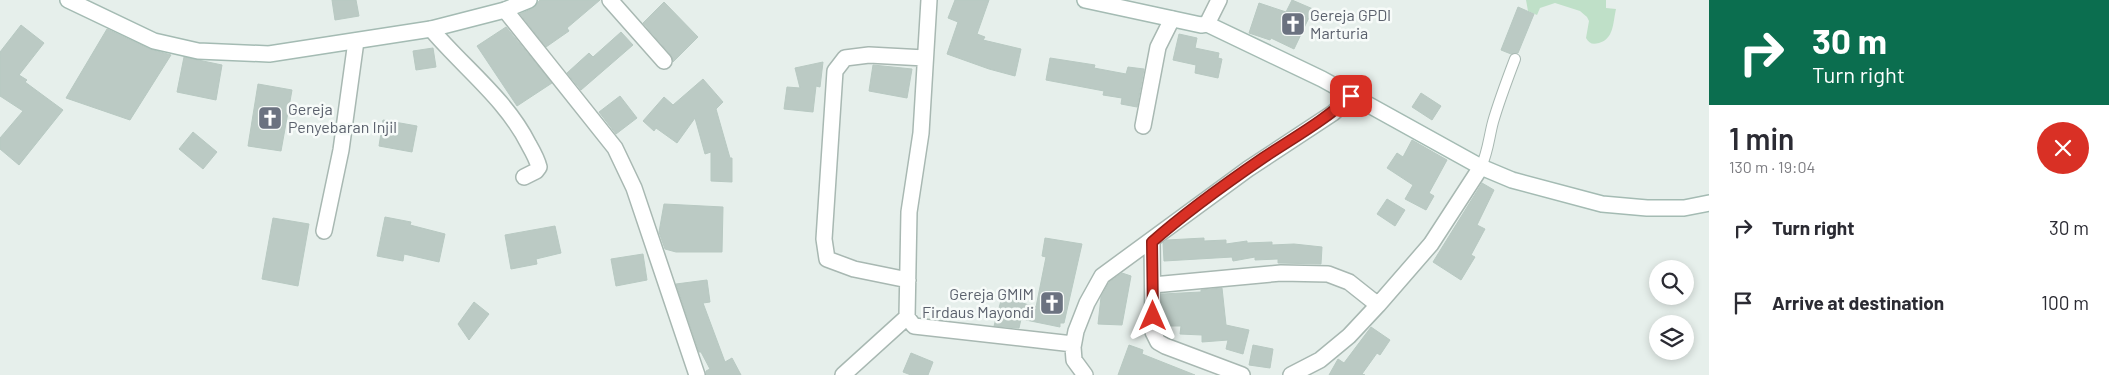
<!DOCTYPE html>
<meta charset="utf-8">
<style>
body{margin:0;font-family:Barlow,sans-serif;background:#f2f2f3;color:#2b2b33;height:100vh;display:flex;flex-direction:column;font-size:19px;white-space:nowrap}
*{box-sizing:border-box;margin:0}
p{font-size:16px;color:#7c7c81}
.icon{flex:none;width:28px;height:28px;fill:none;stroke:currentColor;stroke-width:2;stroke-linecap:round;stroke-linejoin:round}
.map{position:relative;flex:1;overflow:hidden}
.side{display:flex;flex-direction:column;background:#fff;width:400px}
.side>*{flex:none}
.guide{background:#0b6e4f;color:#fff;overflow:hidden}
.tools{position:absolute;left:1649px;top:260px;display:grid;gap:10px}
.tools a{display:grid;place-items:center;width:45px;height:45px;border-radius:50%;background:#fff;box-shadow:0 2px 8px #0003;font-size:25px}
.pin{position:absolute;display:grid;place-items:center;width:42px;height:42px;color:#fff;margin:-21px;border-radius:10px;box-shadow:0 2px 8px #0006}
.me{position:absolute;width:55px;margin:-28px;rotate:0deg;stroke-linejoin:round;filter:drop-shadow(0 0 4px #0008)}
.turn{display:flex;align-items:center;gap:18px;height:105px;padding:0 20px;font-size:22px}
.turn .icon{width:65px;height:65px;stroke-width:2.5}
.turn b{display:block;font-size:35px;line-height:42px}
.round{display:grid;place-items:center;flex:none;width:52px;height:52px;border-radius:26px;background:#f2f2f3}
.overview{display:flex;align-items:center;justify-content:space-between;height:85px;padding:0 20px}
h1{font-size:30px;font-weight:600;line-height:38px}
ul{padding:0;list-style:none}
li{display:flex;align-items:center;gap:15px;height:75px;padding:0 20px}
li div{flex:1}
li b{display:block;font-size:19px}
li em{font-style:normal}
main{display:flex;flex:1;min-height:0}
.map>svg:first-child{display:block}
.green{fill:#bfe0c8}
.building{fill:#bbcac4;stroke:#b8c9c2}
.lines{fill:none;stroke-linecap:round;stroke-linejoin:round}
.lane-casing{stroke:#a8b8b2;stroke-width:12}
.street-casing{stroke:#a8b8b2;stroke-width:18}
.secondary-casing{stroke:#a4bbb3;stroke-width:18}
.lane{stroke:#fff;stroke-width:10}
.street{stroke:#fff;stroke-width:15}
.secondary{stroke:#fff;stroke-width:15}
.route-casing{stroke:#8d1f18;stroke-width:12}
.route{stroke:#d93025;stroke-width:9}
.labels{text-anchor:middle;stroke-width:5;stroke-linejoin:round;paint-order:stroke}
.worship-label{font-size:16px;fill:#5b616d;stroke:#f7fbf9;text-anchor:start}
</style>
<main>
<div class="map">
<svg width="1709" height="375" viewBox="0 0 1709 375">
<rect width="100%" height="100%" fill="#e6efeb"/>
<path class="green" d="M 1526,0 L 1606,0 L 1606,8 L 1616,9 C 1613,22 1614,39 1599,43 C 1592,45 1589,43 1586,38 L 1589,21 L 1587,17 L 1580,11 L 1555,3 L 1540,8 L 1537,15 L 1528,11 Z"/>
<path class="building" d="M 332,0 L 356,0 L 359,16 L 335,20 Z
M 540,0 L 600,0 L 567,28 L 569,31 L 546,47 L 520,14 L 533,8 Z
M 955,0 L 989,0 L 977,34 L 985,37 L 983,40 L 1021,49 L 1015,76 L 989,69 L 947,54 L 958,22 L 948,18 Z
M 1292,0 L 1313,9 L 1294,49 L 1271,38 L 1270,40 L 1249,33 L 1259,3 L 1286,12 Z
M 664,2 L 698,37 L 673,62 L 671,55 L 643,23 Z
M 1518,7 L 1534,14 L 1518,53 L 1511,54 L 1501,50 Z
M 21,25 L 44,43 L 19,75 L 27,80 L 25,82 L 63,110 L 19,165 L 0,149 L 0,138 L 23,111 L 0,96 L 0,52 Z
M 506,27 L 552,83 L 517,106 L 477,46 Z
M 107,29 L 150,49 L 171,55 L 130,120 L 66,98 Z
M 621,32 L 633,45 L 581,90 L 567,73 L 589,53 L 593,57 Z
M 1179,34 L 1197,38 L 1195,48 L 1219,53 L 1218,58 L 1222,59 L 1218,78 L 1195,73 L 1196,65 L 1173,60 Z
M 433,48 L 436,67 L 416,70 L 413,51 Z
M 184,57 L 222,65 L 216,100 L 177,92 Z
M 1050,58 L 1095,65 L 1094,68 L 1126,74 L 1128,67 L 1144,69 L 1137,107 L 1121,104 L 1122,98 L 1103,95 L 1104,91 L 1046,80 Z
M 823,62 L 820,87 L 816,86 L 813,112 L 784,109 L 787,87 L 800,88 L 795,68 Z
M 873,65 L 912,69 L 907,98 L 869,91 Z
M 703,79 L 723,102 L 716,109 L 730,158 L 732,158 L 732,182 L 711,181 L 711,152 L 705,154 L 695,118 L 677,143 L 656,128 L 654,131 L 643,121 L 664,97 L 673,105 Z
M 258,84 L 292,90 L 281,151 L 248,146 Z
M 1421,93 L 1441,106 L 1432,120 L 1412,107 Z
M 620,96 L 637,118 L 616,134 L 599,112 Z
M 383,120 L 417,126 L 412,152 L 379,146 Z
M 193,132 L 217,152 L 203,169 L 179,149 Z
M 1412,140 L 1447,160 L 1429,193 L 1434,196 L 1426,210 L 1405,199 L 1413,185 L 1387,168 L 1397,153 L 1403,157 Z
M 1482,183 L 1494,190 L 1477,225 L 1485,229 L 1471,255 L 1475,257 L 1461,280 L 1433,262 Z
M 1387,199 L 1405,210 L 1395,226 L 1377,214 Z
M 664,204 L 723,207 L 722,252 L 676,252 L 665,249 L 659,232 Z
M 385,217 L 411,222 L 410,225 L 445,234 L 439,262 L 404,254 L 403,261 L 377,256 Z
M 273,218 L 309,224 L 298,286 L 262,279 Z
M 555,226 L 561,253 L 536,259 L 537,264 L 511,269 L 505,235 Z
M 1045,238 L 1082,244 L 1064,323 L 1060,323 L 1060,327 L 1021,319 L 1019,328 L 994,326 L 1002,297 L 1036,307 L 1046,257 L 1042,256 Z
M 1204,238 L 1204,241 L 1226,240 L 1226,244 L 1247,241 L 1247,243 L 1272,242 L 1272,245 L 1294,244 L 1322,247 L 1321,264 L 1278,263 L 1278,259 L 1255,260 L 1255,257 L 1233,261 L 1232,257 L 1164,261 L 1163,243 L 1167,240 Z
M 643,254 L 647,280 L 616,286 L 611,259 Z
M 1122,273 L 1131,276 L 1122,325 L 1098,324 L 1101,297 L 1109,282 Z
M 707,280 L 710,302 L 703,303 L 725,362 L 732,358 L 741,375 L 706,375 L 706,371 L 710,369 L 701,352 L 699,352 L 676,284 Z
M 1222,288 L 1226,325 L 1249,330 L 1243,354 L 1226,349 L 1228,340 L 1202,342 L 1202,335 L 1180,334 L 1181,326 L 1162,326 L 1162,294 L 1201,292 L 1201,290 Z
M 474,302 L 489,314 L 469,340 L 458,324 Z
M 1371,327 L 1390,340 L 1380,355 L 1377,353 L 1362,374 L 1365,375 L 1329,375 L 1338,359 L 1344,363 Z
M 1129,345 L 1143,350 L 1142,354 L 1195,375 L 1118,375 Z
M 1253,345 L 1273,349 L 1270,368 L 1249,365 Z
M 911,353 L 933,362 L 928,375 L 911,375 L 903,372 Z"/>
<g class="lines">
<defs>
<path id="lane" d="M 1481,167 C 1488,152 1489,137 1493,122 C 1499,101 1507,80 1515,59"/>
<path id="street" d="M 610,0 L 664,61
M 929,0 L 921,133 L 909,212 L 907,317 L 914,326 L 1073,344
M 505,10 L 615,148 L 634,188 L 697,375
M 1207,24 L 1219,0
M 431,29 C 464,68 506,99 529,145 C 533,152 537,159 539,167 L 536,171 L 524,177
M 1143,126 L 1158,47 L 1172,19
M 324,231 L 341,150 L 356,41
M 1152,242 L 1153,332 L 1158,342 L 1165,346 L 1242,375
M 908,280 L 854,269 L 827,259 L 824,239 L 835,71 L 845,58 L 869,55 L 925,58
M 1153,285 L 1281,273 L 1328,274 L 1349,282 L 1378,305
M 843,375 L 907,317
M 1085,375 L 1074,360 L 1073,347 L 1076,331 L 1087,303 L 1102,276 L 1248,169 L 1333,113 L 1351,97
M 1291,375 L 1320,360 L 1349,336 L 1378,305 L 1431,244 L 1481,167"/>
<path id="secondary" d="M 68,0 L 154,41 L 198,51 L 269,54 L 431,29 L 505,10 L 529,0
M 1085,0 L 1201,25 L 1207,24 L 1322,79 L 1481,167 L 1512,180 L 1602,204 L 1647,208 L 1684,208 L 1709,203"/>
</defs>
<use href="#lane" class="lane-casing"/>
<use href="#street" class="street-casing"/>
<use href="#secondary" class="secondary-casing"/>
<use href="#lane" class="lane"/>
<use href="#street" class="street"/>
<use href="#secondary" class="secondary"/>
</g>
<g class="lines">
<defs>
<path id="route" d="M 1153,316 L 1152,242 C 1186,212 1225,184 1263,158 C 1293,138 1324,121 1351,96"/>
</defs>
<use href="#route" class="route-casing"/>
<use href="#route" class="route"/>
</g>
<defs>
<symbol id="church-square" viewBox="-11 -11 22 22"><rect x="-9" y="-9" width="18" height="18" rx="4" fill="#6b7280" stroke="#f7fbf9"/><path d="M-1.2-6h2.4v3.5h3.3v2.4h-3.3V6h-2.4V-.1h-3.3v-2.4h3.3Z" fill="#fff"/></symbol>
</defs>
<g fill-rule="evenodd">
<use href="#church-square" x="1279" y="10" width="28" height="28"/>
<use href="#church-square" x="256" y="104" width="28" height="28"/>
<use href="#church-square" x="1038" y="289" width="28" height="28"/>
</g>
<g class="labels">
<g class="worship-label">
<text x="1310" y="21">Gereja GPDI<tspan x="1310" dy="18">Marturia</tspan></text>
<text x="288" y="115">Gereja<tspan x="288" dy="18">Penyebaran Injil</tspan></text>
<text x="1034" y="300" text-anchor="end">Gereja GMIM<tspan x="1034" dy="18">Firdaus Mayondi</tspan></text>
</g>
</g>
</svg>
<div class="tools">
<a><svg class="icon" aria-label="search" viewBox="0 0 24 24"><circle cx="10" cy="10" r="6"/><path d="M15 15l6 6"/></svg></a>
<a><svg class="icon" aria-label="layers" viewBox="0 0 24 24"><path d="M12 4l9 5-9 5-9-5zM3 14l9 5 9-5"/></svg></a>
</div>
<div class="pin" style="left:1351px;top:96px;background:#d93025"><svg class="icon" aria-label="arrive" viewBox="0 0 24 24"><path d="M6 21V4h12l-3 4 3 4H6"/></svg></div>
<svg class="me" style="left:1153px;top:316px" viewBox="-20 -20 40 40"><path d="M0-17L14 15 0 8-14 15z" fill="#d93025" stroke="#fff" stroke-width="4"/></svg>
</div>
<section class="side">
<div class="guide">
<div class="turn"><svg class="icon" aria-label="right" viewBox="0 0 24 24"><path d="M7 20v-9h11M14 6l5 5-5 5"/></svg><div><b>30 m</b>Turn right</div></div>
</div>
<div class="overview"><div><h1>1 min</h1><p>130 m · 19:04</p></div><a class="round" style="background:#d93025;color:#fff"><svg class="icon" aria-label="close" viewBox="0 0 24 24"><path d="M6 6l12 12M18 6L6 18"/></svg></a></div>
<ul>
<li><svg class="icon" aria-label="right" viewBox="0 0 24 24"><path d="M7 20v-9h11M14 6l5 5-5 5"/></svg><div><b>Turn right</b></div><em>30 m</em></li>
<li><svg class="icon" aria-label="arrive" viewBox="0 0 24 24"><path d="M6 21V4h12l-3 4 3 4H6"/></svg><div><b>Arrive at destination</b></div><em>100 m</em></li>
</ul>
</section>
</main>
